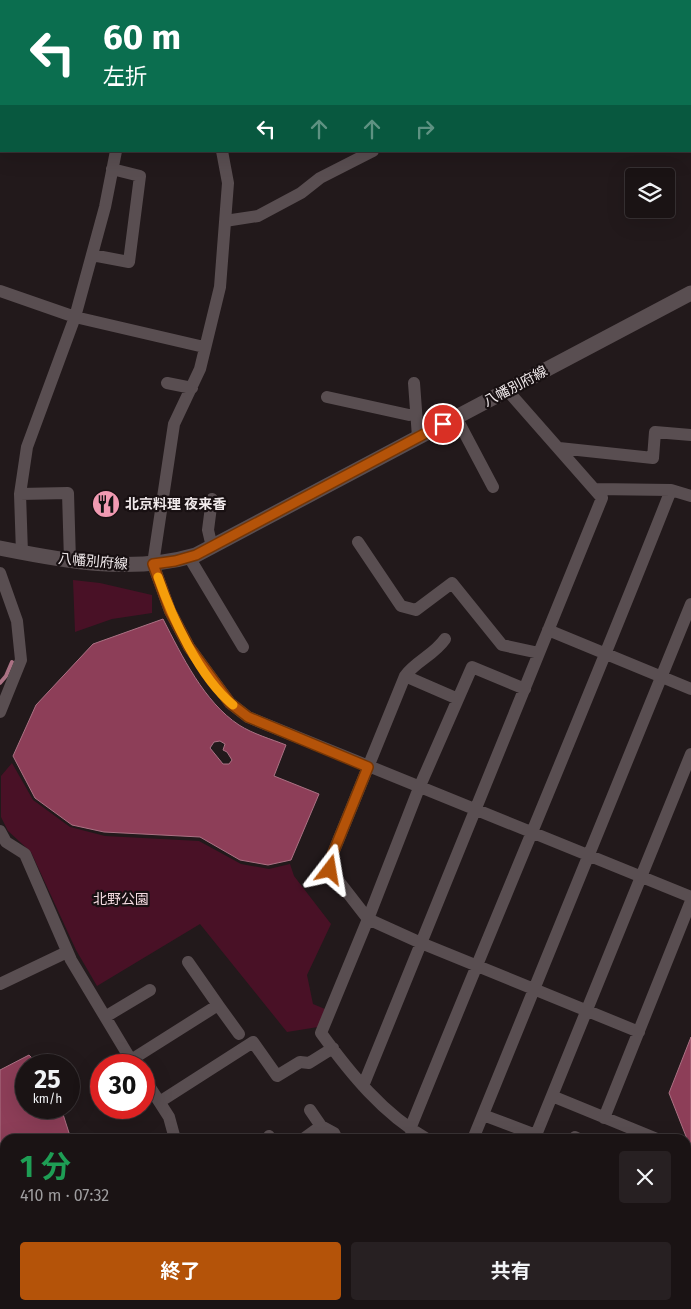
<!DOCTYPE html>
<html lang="ja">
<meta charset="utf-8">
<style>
body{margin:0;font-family:"Fira Sans","Noto Sans JP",sans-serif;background:#272022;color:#f1f3f6;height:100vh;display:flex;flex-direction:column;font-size:19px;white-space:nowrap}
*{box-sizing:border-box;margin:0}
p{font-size:16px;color:#9f9ea0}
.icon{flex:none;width:28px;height:28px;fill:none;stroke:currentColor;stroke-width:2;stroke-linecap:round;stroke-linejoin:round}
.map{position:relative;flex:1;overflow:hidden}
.details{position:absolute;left:0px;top:1134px;width:691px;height:176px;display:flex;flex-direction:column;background:#1a1314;border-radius:15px 15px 0 0;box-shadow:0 5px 20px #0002,0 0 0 1px #383234}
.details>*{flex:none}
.top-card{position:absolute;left:0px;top:0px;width:691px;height:152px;box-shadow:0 5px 20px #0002,0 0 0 1px #383234;background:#0b6e4f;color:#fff;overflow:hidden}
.buttons{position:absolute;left:625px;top:168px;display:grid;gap:10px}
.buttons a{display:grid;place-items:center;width:50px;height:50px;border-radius:5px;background:#1a1314;box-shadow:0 5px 20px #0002,0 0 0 1px #383234;font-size:25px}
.speed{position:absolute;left:15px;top:1054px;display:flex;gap:10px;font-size:25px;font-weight:700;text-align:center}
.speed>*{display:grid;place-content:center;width:65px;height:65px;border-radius:50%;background:#1a1314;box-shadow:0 5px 20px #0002,0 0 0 1px #383234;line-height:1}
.speed small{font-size:12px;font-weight:400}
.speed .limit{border:8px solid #d22;background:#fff;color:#111}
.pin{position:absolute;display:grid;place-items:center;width:42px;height:42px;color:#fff;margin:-21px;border:2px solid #fff;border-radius:50%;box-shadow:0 1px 5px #0007}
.me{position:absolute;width:55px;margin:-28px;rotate:14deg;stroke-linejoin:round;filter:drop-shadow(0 0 4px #0008)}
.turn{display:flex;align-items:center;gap:18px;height:105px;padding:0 20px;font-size:22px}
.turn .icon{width:65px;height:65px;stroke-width:2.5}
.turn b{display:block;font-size:35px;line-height:42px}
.lanes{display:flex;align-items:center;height:48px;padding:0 20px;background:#0003;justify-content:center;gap:25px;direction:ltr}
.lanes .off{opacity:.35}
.round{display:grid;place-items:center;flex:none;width:52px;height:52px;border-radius:5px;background:#272022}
.summary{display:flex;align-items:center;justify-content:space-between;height:85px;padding:0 20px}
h1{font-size:30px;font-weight:700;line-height:38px;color:#1e9e55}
.cta{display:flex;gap:10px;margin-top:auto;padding:10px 20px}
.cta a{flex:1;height:58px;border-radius:5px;background:#b45309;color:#fff;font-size:20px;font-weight:700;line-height:58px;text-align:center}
.cta a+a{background:#272022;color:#f1f3f6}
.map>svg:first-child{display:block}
.green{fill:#491126}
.water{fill:#8d3e58;stroke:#ab7284;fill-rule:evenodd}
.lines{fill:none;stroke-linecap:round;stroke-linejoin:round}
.stream{stroke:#ab7284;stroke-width:4}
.street{stroke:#594e51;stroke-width:12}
.secondary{stroke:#594e51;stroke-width:15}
.route-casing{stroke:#753606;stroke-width:12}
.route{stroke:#b45309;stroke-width:9}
.slow{stroke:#f59e0b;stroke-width:9}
.labels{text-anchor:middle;stroke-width:4.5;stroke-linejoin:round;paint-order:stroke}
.street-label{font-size:14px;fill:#f1eaec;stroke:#181012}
.poi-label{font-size:14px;font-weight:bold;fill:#f1eaec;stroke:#181012;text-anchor:start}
.park-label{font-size:14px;fill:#f4dbe1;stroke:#181012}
</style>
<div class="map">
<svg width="691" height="1309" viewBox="0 0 691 1309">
<rect width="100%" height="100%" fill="#22191b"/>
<path class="green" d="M 0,0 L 62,0 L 1,1 L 1,94 Z
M 73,580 L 100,583 L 152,595 L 152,613 L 112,619 L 75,632 Z
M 12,763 L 33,800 L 70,827 L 105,836 L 199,841 L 241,864 L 269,869 L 290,864 L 294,876 L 331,924 L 307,975 L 313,1004 L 325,1009 L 318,1027 L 287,1032 L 200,924 L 97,986 L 76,950 L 31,852 L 8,831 L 1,817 L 1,776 Z"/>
<path class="water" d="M 163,619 C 182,656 204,702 239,725 C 253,734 271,739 286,745 L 274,776 L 319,794 L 291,860 L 268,865 L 240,860 L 200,837 L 104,832 L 72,825 L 35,798 L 13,756 L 36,705 L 93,644 ZM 220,741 L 225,744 L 223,750 L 227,752 L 232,760 L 229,764 L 223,764 L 210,748 L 214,742 Z
M 691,1037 L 691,1149 L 669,1093 Z
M 29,1055 L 39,1065 L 26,1065 L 26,1108 L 61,1108 L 71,1139 L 5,1139 L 5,1305 L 228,1305 L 228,1309 L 0,1309 L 0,1070 Z"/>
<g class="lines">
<path class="stream" d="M 0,683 L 6,676 L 12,662
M 553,1305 L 553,1309"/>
<path class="street" d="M 107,0 L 107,1
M 234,0 L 234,1
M 166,1 L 171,0
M 281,1 L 282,0
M 222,151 L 228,183 L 220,287 L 200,369 L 174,424 L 153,564 L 170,611 L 189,647 L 230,703 L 248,717 L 691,897
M 225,221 L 258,216 L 301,193 L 320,178 L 373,151
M 92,255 L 129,262 L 140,176 L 112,169
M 0,291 L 75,317 L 204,347
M 167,383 L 192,388
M 414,383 L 418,437
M 327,397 L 409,415 L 416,412
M 456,417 L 493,487
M 559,448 L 653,458 L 655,432 L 691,435
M 595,489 L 671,490 L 691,496
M 20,494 L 68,493 L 70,561
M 212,499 L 208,530 L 212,547
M 358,542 L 401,606 L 416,610 L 452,583 L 502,645 L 539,653
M 22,553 L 20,494 L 27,447 L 75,317 L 105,207 L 116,151
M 189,557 L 243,647
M 0,573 L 17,621 L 21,660 L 0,712
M 548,630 L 691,689
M 405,676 L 458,699
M 525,689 L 472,667 L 419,788 L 368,919 L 421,943 L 639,1032
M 0,831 L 6,842 L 25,854 L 71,960 L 134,1065
M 188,962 L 218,1005
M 0,984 L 67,952
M 105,1017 L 150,990
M 131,1060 L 218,1005 L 239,1034
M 144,1078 L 169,1117 L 175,1139
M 363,1086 L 602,498 L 507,390
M 552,1096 L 657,1139
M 161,1101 L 253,1042 L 277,1076 L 300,1062 L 309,1063 L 333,1048
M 310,1110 L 321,1126
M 483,1115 L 536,1135 L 691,754
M 604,1118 L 691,901
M 410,1129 C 496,916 587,704 671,490
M 269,1136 L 271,1139
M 303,1139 L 321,1126 L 334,1133 L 337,1139
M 427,1139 C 383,1114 350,1073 321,1033 L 368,919 L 330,870 L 329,863 L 405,676 C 416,661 434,655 445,639
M 473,1139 L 691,604
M 574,1139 L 575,1137 L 579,1139
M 686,1246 L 691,1257
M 686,1271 L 691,1268
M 300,1305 L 306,1309
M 337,1305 L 346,1309
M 587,1305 L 589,1309
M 632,1305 L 635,1309
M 423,1309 L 426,1305
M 465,1309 L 467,1305
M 525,1309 L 527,1305
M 604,1309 L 613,1305"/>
<path class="secondary" d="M 0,548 C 65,561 131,574 196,555 L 691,293"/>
</g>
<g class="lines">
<defs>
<path id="route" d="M 330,870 L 329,863 L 368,767 L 248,717 L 230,703 L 189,647 L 170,611 L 153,564 L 175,561 L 196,555 L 443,424"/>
</defs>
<use href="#route" class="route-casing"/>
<use href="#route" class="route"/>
<path class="slow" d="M 158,577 C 172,617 199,677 233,705"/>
</g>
<defs>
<symbol id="restaurant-disc" viewBox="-11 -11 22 22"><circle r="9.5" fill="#f19ab2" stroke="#181012"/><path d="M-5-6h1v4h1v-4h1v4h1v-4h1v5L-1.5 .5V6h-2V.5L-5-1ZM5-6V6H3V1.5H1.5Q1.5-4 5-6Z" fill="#111"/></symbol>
</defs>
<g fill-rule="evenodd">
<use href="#restaurant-disc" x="90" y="488" width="32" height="32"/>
</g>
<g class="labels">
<g class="street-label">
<text transform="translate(515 386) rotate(-28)" y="5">八幡別府線</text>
<text transform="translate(93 561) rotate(5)" y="5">八幡別府線</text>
</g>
<g class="poi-label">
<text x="125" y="509">北京料理 夜来香</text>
</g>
<g class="park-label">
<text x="121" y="904">北野公園</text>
</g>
</g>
</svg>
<div class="buttons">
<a><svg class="icon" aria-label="layers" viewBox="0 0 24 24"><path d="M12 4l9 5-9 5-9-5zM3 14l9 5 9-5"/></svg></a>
</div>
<div class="speed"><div>25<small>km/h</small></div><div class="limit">30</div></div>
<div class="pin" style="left:443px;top:424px;background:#d93025"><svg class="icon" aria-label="arrive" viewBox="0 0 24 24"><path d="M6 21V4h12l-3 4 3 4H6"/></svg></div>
<svg class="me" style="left:330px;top:870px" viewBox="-20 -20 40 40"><path d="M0-17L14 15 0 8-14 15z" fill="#b45309" stroke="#fff" stroke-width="4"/></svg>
<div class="top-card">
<div class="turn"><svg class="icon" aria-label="left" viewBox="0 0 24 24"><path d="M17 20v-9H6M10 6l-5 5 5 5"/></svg><div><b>60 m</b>左折</div></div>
<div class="lanes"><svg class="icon" aria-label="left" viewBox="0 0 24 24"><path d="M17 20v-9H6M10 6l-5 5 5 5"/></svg><svg class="icon off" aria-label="ahead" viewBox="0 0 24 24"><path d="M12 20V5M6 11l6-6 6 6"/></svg><svg class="icon off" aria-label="ahead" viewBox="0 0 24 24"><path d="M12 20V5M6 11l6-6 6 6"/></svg><svg class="icon off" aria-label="right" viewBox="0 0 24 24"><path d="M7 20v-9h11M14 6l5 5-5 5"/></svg></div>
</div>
<section class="details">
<div class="summary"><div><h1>1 分</h1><p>410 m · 07:32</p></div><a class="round"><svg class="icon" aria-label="close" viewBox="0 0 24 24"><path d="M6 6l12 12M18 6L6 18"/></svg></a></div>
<div class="cta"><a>終了</a><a>共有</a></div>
</section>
</div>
